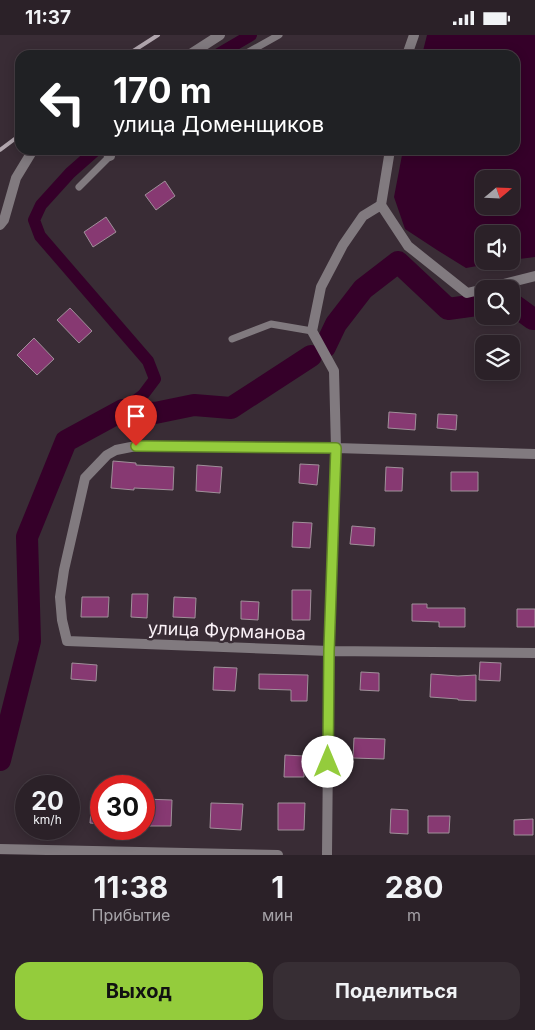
<!DOCTYPE html>
<html lang="ru">
<meta charset="utf-8">
<style>
body{margin:0;font-family:Inter,sans-serif;background:#372e34;color:#f1f3f6;height:100vh;display:flex;flex-direction:column;font-size:19px;white-space:nowrap}
*{box-sizing:border-box;margin:0}
p{font-size:16px;color:#a6a3a8}
.icon{flex:none;width:28px;height:28px;fill:none;stroke:currentColor;stroke-width:2;stroke-linecap:round;stroke-linejoin:round}
.map{position:relative;height:820px;overflow:hidden}
.sheet{display:flex;flex-direction:column;background:#2b2128;flex:1}
.sheet>*{flex:none}
.guide{position:absolute;left:15px;top:15px;width:505px;height:105px;border-radius:15px;box-shadow:0 2px 12px #0003,0 0 0 1px #473e45;background:#202124;color:#fff;overflow:hidden}
.needle{width:32px;rotate:71deg}
.fabs{position:absolute;left:475px;top:135px;display:grid;gap:10px}
.fabs a{display:grid;place-items:center;width:45px;height:45px;border-radius:10px;background:#2b2128;box-shadow:0 2px 12px #0003,0 0 0 1px #473e45;font-size:25px}
.speed{position:absolute;left:15px;top:740px;display:flex;gap:10px;font-size:25px;font-weight:700;text-align:center}
.speed>*{display:grid;place-content:center;width:65px;height:65px;border-radius:50%;background:#2b2128;box-shadow:0 2px 12px #0003,0 0 0 1px #473e45;line-height:1}
.speed small{font-size:12px;font-weight:400}
.speed .limit{border:8px solid #d22;background:#fff;color:#111}
.pin{position:absolute;display:grid;place-items:center;width:42px;height:42px;color:#fff;margin:-51px -21px;border-radius:50% 50% 50% 0;rotate:-45deg;box-shadow:0 0 5px #0007}
.pin .icon{rotate:45deg}
.me{position:absolute;width:55px;margin:-28px;rotate:0deg;stroke-linejoin:round;filter:drop-shadow(0 0 4px #0008)}
.turn{display:flex;align-items:center;gap:18px;height:105px;padding:0 15px;font-size:22px}
.turn .icon{width:65px;height:65px;stroke-width:2.5}
.turn b{display:block;font-size:35px;line-height:42px}
.eta{display:flex;justify-content:space-evenly;align-items:center;height:85px;text-align:center}
.eta b{font-size:30px;font-weight:700;line-height:35px}
.button{display:flex;gap:10px;margin-top:auto;padding:10px 15px}
.button a{flex:1;height:58px;border-radius:15px;background:#94cc3c;color:#111;font-size:20px;font-weight:700;line-height:58px;text-align:center}
.button a+a{background:#372e34;color:#f1f3f6}
.status{display:flex;justify-content:space-between;align-items:center;height:35px;padding:0 25px;background:#2b2128;direction:ltr}
.status svg{height:14px;fill:currentColor}
.map>svg:first-child{display:block}
.water{fill:#350029;fill-rule:evenodd}
.lines{fill:none;stroke-linecap:round;stroke-linejoin:round}
.canal{stroke:#350029;stroke-width:12}
.river{stroke:#350029;stroke-width:22}
.building{fill:#873972;stroke:#a0909a}
.service{stroke:#817a7f;stroke-width:7}
.minor{stroke:#817a7f;stroke-width:10}
.rail{stroke:#b1a6ae;stroke-width:4}
.route-casing{stroke:#608527;stroke-width:12}
.route{stroke:#94cc3c;stroke-width:9}
.labels{text-anchor:middle;stroke-width:5;stroke-linejoin:round;paint-order:stroke}
.street-label{font-size:18px;fill:#faf1f7;stroke:#392c35}
</style>
<div class="status"><b>11:37</b><svg viewBox="0 0 49 12"><path d="M0 12V9h3v3zM5 12V6h3v6zM10 12V3h3v9zM15 12V0h3v12zM26 1h20v11H26zM47 4h2v5h-2z"/></svg></div>
<div class="map">
<svg width="535" height="820" viewBox="0 0 535 820">
<rect width="100%" height="100%" fill="#392c35"/>
<path class="water" d="M 427,0 L 535,0 L 535,222 L 511,225 L 511,199 L 484,199 L 484,226 L 505,226 L 466,233 L 437,215 L 405,194 L 394,162 L 403,115 L 515,115 L 515,20 L 422,20 ZM 484,144 L 511,144 L 511,171 L 484,171 Z"/>
<g class="lines">
<path class="canal" d="M 217,20 L 251,0
M 96,115 L 70,138 L 41,170 L 34,185 L 40,201 L 148,326 L 155,344 L 143,360 L 123,375"/>
<path class="river" d="M 511,268 L 533,284 L 535,284
M 325,312 L 336,289 L 363,254 L 398,227 L 448,274 L 484,269
M 0,725 L 30,606 L 27,502 L 66,406 L 123,375 L 155,378 L 194,370 L 231,373 L 311,321"/>
</g>
<path class="building" d="M 165,146 L 175,161 L 156,175 L 145,160 Z
M 106,182 L 116,197 L 93,212 L 84,197 Z
M 70,273 L 92,296 L 79,308 L 57,285 Z
M 34,303 L 54,324 L 37,340 L 17,320 Z
M 389,377 L 416,379 L 415,395 L 388,393 Z
M 438,379 L 457,380 L 456,395 L 437,393 Z
M 113,426 L 136,428 L 136,430 L 174,432 L 173,455 L 134,453 L 134,455 L 111,453 Z
M 300,429 L 319,430 L 317,450 L 299,448 Z
M 197,430 L 222,432 L 220,458 L 196,456 Z
M 386,432 L 403,433 L 402,456 L 385,456 Z
M 451,437 L 478,437 L 478,456 L 451,456 Z
M 293,487 L 312,488 L 310,513 L 292,512 Z
M 352,491 L 375,493 L 374,511 L 350,509 Z
M 292,555 L 311,555 L 310,585 L 292,585 Z
M 132,559 L 148,559 L 147,583 L 131,582 Z
M 82,562 L 109,562 L 108,582 L 81,582 Z
M 174,562 L 196,563 L 195,583 L 173,582 Z
M 241,566 L 259,567 L 258,585 L 241,584 Z
M 412,569 L 427,569 L 427,573 L 465,573 L 465,592 L 439,592 L 439,587 L 412,586 Z
M 517,574 L 535,574 L 535,592 L 517,592 Z
M 480,627 L 501,628 L 500,646 L 479,645 Z
M 72,628 L 97,630 L 96,646 L 71,644 Z
M 214,632 L 237,633 L 235,656 L 213,655 Z
M 361,637 L 379,638 L 379,656 L 360,655 Z
M 259,639 L 308,640 L 307,666 L 291,666 L 291,655 L 259,654 Z
M 431,639 L 458,641 L 476,640 L 476,666 L 458,665 L 458,664 L 430,662 Z
M 354,703 L 385,704 L 384,724 L 353,723 Z
M 285,720 L 304,721 L 304,742 L 284,742 Z
M 92,764 L 101,765 L 101,789 L 90,788 Z
M 144,764 L 172,765 L 171,791 L 144,791 Z
M 211,768 L 243,769 L 241,795 L 210,793 Z
M 278,768 L 305,768 L 304,795 L 278,795 Z
M 391,774 L 408,775 L 408,799 L 390,798 Z
M 428,781 L 450,781 L 449,798 L 428,798 Z
M 533,784 L 533,800 L 514,800 L 514,785 Z"/>
<g class="lines">
<path class="service" d="M 243,20 L 279,0
M 79,152 L 116,115
M 232,304 L 271,289 L 312,296"/>
<path class="minor" d="M 189,20 L 220,0
M 407,20 L 414,0
M 105,115 L 110,121
M 381,170 L 408,211 L 467,258 L 484,254
M 0,190 L 4,185 L 16,143 L 33,115
M 484,254 L 535,241
M 535,419 L 336,413 L 136,411 L 116,415 L 107,420 L 85,443 L 64,535 L 60,562 L 62,585 L 67,606 L 329,616 L 535,618
M 0,814 L 278,820
M 327,820 L 329,616 L 336,413 L 334,336 L 312,296 L 321,252 L 343,210 L 363,181 L 381,170 L 390,115"/>
<path class="rail" d="M 127,20 L 158,0
M 0,115 L 20,100"/>
</g>
<g class="lines">
<defs>
<path id="route" d="M 136,411 L 336,413 L 329,616 L 328,727"/>
</defs>
<use href="#route" class="route-casing"/>
<use href="#route" class="route"/>
</g>
<g class="labels">
<g class="street-label">
<text transform="translate(227 596) rotate(2)" y="6">улица Фурманова</text>
</g>
</g>
</svg>
<div class="fabs">
<a><svg class="needle" viewBox="-14 -14 28 28"><path d="M0-13l5 13h-10z" fill="#e53935"/><path d="M0 13l5-13h-10z" fill="#a6a3a8"/></svg></a>
<a><svg class="icon" aria-label="sound" viewBox="0 0 24 24"><path d="M4 9h4l5-4v14l-5-4H4zM17 9q2 3 0 6"/></svg></a>
<a><svg class="icon" aria-label="search" viewBox="0 0 24 24"><circle cx="10" cy="10" r="6"/><path d="M15 15l6 6"/></svg></a>
<a><svg class="icon" aria-label="layers" viewBox="0 0 24 24"><path d="M12 4l9 5-9 5-9-5zM3 14l9 5 9-5"/></svg></a>
</div>
<div class="speed"><div>20<small>km/h</small></div><div class="limit">30</div></div>
<div class="pin" style="left:136px;top:411px;background:#d93025"><svg class="icon" aria-label="arrive" viewBox="0 0 24 24"><path d="M6 21V4h12l-3 4 3 4H6"/></svg></div>
<svg class="me" style="left:328px;top:727px" viewBox="-20 -20 40 40"><circle r="19" fill="#fff"/><path d="M0-13L10 11 0 6-10 11z" fill="#94cc3c"/></svg>
<div class="guide">
<div class="turn"><svg class="icon" aria-label="left" viewBox="0 0 24 24"><path d="M17 20v-9H6M10 6l-5 5 5 5"/></svg><div><b>170 m</b>улица Доменщиков</div></div>
</div>
</div>
<section class="sheet">
<div class="eta">
<div><b>11:38</b><p>Прибытие</p></div>
<div><b>1</b><p>мин</p></div>
<div><b>280</b><p>m</p></div>
</div>
<div class="button"><a>Выход</a><a>Поделиться</a></div>
</section>
